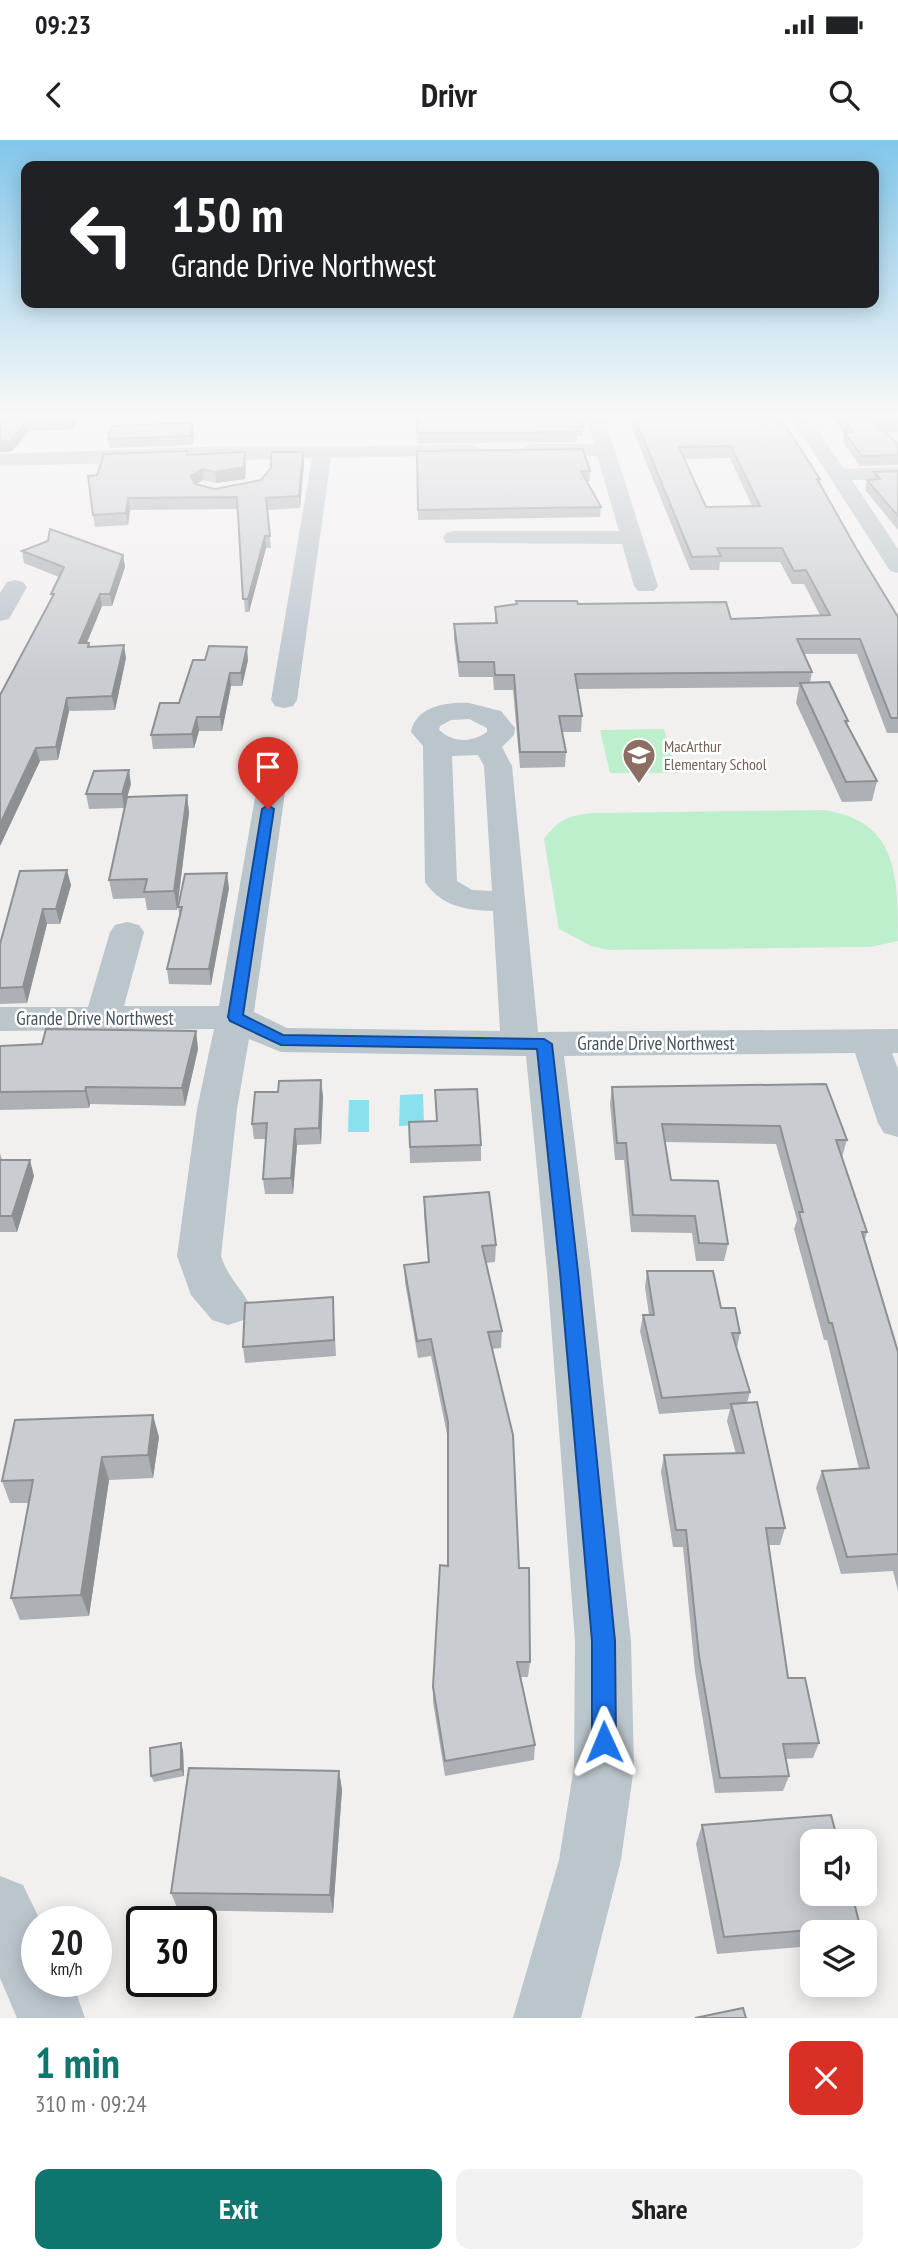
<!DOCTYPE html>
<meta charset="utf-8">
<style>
body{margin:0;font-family:"PT Sans Narrow",sans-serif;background:#f2f2f2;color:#202124;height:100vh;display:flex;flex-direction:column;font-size:26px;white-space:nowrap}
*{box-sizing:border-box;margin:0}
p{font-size:23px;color:#757577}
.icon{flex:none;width:38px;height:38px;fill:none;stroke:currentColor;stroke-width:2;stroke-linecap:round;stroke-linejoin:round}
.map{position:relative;height:1878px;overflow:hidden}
.drawer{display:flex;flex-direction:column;background:#fff;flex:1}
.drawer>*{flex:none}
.guide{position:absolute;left:21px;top:21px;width:858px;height:147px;border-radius:14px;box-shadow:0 4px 18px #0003;background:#202124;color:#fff;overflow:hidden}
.fabs{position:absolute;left:800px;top:1689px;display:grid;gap:14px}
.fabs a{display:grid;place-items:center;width:77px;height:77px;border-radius:14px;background:#fff;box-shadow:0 4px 18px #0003;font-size:35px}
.speed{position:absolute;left:21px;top:1766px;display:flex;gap:14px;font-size:35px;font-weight:700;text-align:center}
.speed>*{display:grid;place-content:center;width:91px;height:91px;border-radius:50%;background:#fff;box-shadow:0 4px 18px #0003;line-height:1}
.speed small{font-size:18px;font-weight:400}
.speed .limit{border:4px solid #111;border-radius:10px;background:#fff;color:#111}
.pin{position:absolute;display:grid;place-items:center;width:60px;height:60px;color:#fff;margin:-72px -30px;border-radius:50% 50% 50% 0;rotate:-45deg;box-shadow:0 0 7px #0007}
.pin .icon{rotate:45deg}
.me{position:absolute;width:77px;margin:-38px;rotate:359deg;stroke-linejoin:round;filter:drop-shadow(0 0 5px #0008)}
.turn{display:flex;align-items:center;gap:24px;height:147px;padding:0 35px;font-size:32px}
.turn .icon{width:91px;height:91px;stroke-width:2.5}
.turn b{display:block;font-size:49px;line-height:60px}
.round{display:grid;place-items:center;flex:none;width:74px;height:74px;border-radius:14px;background:#f2f2f2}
.head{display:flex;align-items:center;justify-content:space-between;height:119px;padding:0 35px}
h1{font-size:42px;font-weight:700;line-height:52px;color:#0f766e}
.action{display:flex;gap:14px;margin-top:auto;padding:14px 35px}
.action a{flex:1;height:80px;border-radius:14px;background:#0f766e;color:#fff;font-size:28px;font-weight:700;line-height:80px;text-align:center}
.action a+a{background:#f2f2f2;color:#202124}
.status{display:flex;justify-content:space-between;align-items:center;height:49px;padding:0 35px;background:#fff;direction:ltr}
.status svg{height:19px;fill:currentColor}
header{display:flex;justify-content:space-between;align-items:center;height:91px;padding:0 35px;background:#fff;font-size:32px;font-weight:700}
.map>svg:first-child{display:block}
.green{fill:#beefcd}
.water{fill:#8ae0ed}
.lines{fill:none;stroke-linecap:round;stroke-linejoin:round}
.minor{fill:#bbc5cc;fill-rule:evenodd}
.wall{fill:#adb0b5;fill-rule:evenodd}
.shaded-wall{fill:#8d9093}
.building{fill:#c9cdd2;stroke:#8d9093;stroke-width:2;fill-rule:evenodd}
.route{fill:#1a73e8;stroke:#114b97;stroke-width:2}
.labels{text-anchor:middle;stroke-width:5;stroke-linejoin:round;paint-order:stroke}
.far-education-label{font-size:16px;fill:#785e54;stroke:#fff;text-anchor:start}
.street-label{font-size:19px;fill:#47545d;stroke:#fff}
</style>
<div class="status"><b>09:23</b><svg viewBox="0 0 49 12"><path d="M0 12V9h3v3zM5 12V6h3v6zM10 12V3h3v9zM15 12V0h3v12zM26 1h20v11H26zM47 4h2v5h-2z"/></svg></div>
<header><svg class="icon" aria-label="back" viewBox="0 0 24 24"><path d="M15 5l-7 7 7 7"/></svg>Drivr<svg class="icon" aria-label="search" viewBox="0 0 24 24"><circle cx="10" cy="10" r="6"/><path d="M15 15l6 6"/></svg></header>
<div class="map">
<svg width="898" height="1878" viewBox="0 0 898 1878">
<rect width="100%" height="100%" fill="#f2efef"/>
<path class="green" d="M 664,589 L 677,633 L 610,633 L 600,590 Z
M 823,670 C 898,680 898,736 898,801 L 870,807 L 609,810 L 591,806 L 559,789 L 544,699 C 557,681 569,675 592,673 Z"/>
<path class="water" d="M 423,954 L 424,985 L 399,986 L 400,955 Z
M 349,960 L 369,960 L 369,992 L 348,992 Z"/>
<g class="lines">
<path class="minor" d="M 586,276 L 604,276 L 658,446 L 654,451 L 638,451 L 634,446 L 622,404 L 446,403 L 443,398 L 446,393 L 454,391 L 619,391 L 597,316 L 530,316 L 520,310 L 530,304 L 594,304 Z
M 790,276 L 808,276 L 844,329 L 898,327 L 898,339 L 852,340 L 898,409 L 898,433 L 890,431 L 887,426 Z
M 470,305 L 477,307 L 480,311 L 477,315 L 331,318 L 297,560 L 293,566 L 284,568 L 275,566 L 271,560 L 312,318 L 0,326 L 0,314 L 205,307 Z
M 15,440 L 23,442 L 27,447 L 9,479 L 0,481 L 0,453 L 7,442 Z
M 469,563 L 501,571 L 515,588 L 514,595 L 502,607 L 512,626 L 538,892 L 898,889 L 898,913 L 892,913 L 898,929 L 898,997 L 884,993 L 878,983 L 855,913 L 564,916 L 591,1132 L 631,1501 L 634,1627 L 621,1720 L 581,1878 L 513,1878 L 559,1720 L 574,1627 L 575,1501 L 547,1132 L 526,916 L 281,912 L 249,899 L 237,969 L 221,1116 C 228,1138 241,1147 251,1167 L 244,1180 L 228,1185 L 212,1180 L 191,1155 L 177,1116 L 197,969 L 214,889 L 0,891 L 0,867 L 88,867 L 110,792 L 115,785 L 127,782 L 139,785 L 144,792 L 124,866 L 219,866 L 262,617 L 266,611 L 276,608 L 286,611 L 290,617 L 254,872 L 287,888 L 500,891 L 493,771 C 465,770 441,766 425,742 L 423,606 L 411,592 C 416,566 447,562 469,563 ZM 469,579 L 487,588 L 487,592 C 471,603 454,603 439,590 L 440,586 L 451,580 ZM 478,615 L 484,626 L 492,751 L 472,750 L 457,741 L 452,616 Z
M 0,1736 L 23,1745 L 41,1782 L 37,1782 L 37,1841 L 72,1841 L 85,1878 L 17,1878 L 0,1838 Z"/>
</g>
<path class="wall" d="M 0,276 L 80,276 L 72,290 L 29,291 L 12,311 L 0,312 Z
M 416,276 L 584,287 L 583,296 L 577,297 L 577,302 L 417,303 Z
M 630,276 L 779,276 L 820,339 L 819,343 L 825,353 L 856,408 L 898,477 L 898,593 L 887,593 L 857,514 L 804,514 L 812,532 L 810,543 L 848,581 L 847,585 L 877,641 L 872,661 L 842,662 L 796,563 L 799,547 L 578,549 L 582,576 L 581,592 L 562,592 L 566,612 L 565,627 L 520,628 L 513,550 L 494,550 L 493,537 L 459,537 L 454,499 L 454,484 L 495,483 L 495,467 L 516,464 L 516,461 L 578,464 L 731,479 L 820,475 L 804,444 L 792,444 L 780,422 L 720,422 L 719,430 L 690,430 L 632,288 L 630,280 ZM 730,318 L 752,366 L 706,367 L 684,319 Z
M 830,276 L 898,276 L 898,292 L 885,292 L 898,304 L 898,325 L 860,326 L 843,302 L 844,293 Z
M 193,283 L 194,292 L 192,305 L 110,308 L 108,299 Z
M 417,311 L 590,331 L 590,341 L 587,341 L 601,367 L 600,377 L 418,380 Z
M 303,312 L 304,323 L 300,368 L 267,370 L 271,408 L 266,408 L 249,472 L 245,472 L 238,369 L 130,370 L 128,385 L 95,387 L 93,375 L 97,335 L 188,315 L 246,324 L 245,339 L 216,343 L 203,340 L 197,344 L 215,349 L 261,340 Z
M 898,331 L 898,390 L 865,350 L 867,340 L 873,340 L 874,332 Z
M 22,411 L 123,415 L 125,427 L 112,466 L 102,466 L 87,503 L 89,503 L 90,507 L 126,518 L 115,570 L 69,571 L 58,620 L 40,621 L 0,706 L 52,457 L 51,454 L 59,437 L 24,423 Z
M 248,520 L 242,546 L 231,546 L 222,591 L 199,591 L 194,608 L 153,609 L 151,595 L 179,563 Z
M 131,644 L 127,657 L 187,655 L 189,673 L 177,770 L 147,770 L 145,758 L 113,759 L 109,740 L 124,668 L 89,669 L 86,654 Z
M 71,745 L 60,784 L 47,784 L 27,863 L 0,864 L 0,804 Z
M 229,748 L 211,845 L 169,844 L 167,829 L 180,778 L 178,767 Z
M 196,891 L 198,909 L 185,966 L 90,964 L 89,968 L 0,970 L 0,906 L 42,904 Z
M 612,947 L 847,1000 L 842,1017 L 867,1092 L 865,1099 L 898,1212 L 898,1451 L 893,1431 L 841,1434 L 816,1348 L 822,1331 L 859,1329 L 827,1200 L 824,1200 L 794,1089 L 797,1080 L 776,1004 L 665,1002 L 671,1040 L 728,1104 L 724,1121 L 696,1121 L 692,1093 L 631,1092 L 624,1020 L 615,1020 L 610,964 Z
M 323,956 L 321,1004 L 297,1005 L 293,1054 L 265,1054 L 263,1039 L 266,999 L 254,999 L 252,984 Z
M 409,982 L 481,1005 L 481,1021 L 410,1023 Z
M 0,1013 L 2,1020 L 34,1036 L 17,1092 L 0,1092 Z
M 424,1057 L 496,1105 L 495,1122 L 486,1123 L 502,1191 L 501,1208 L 492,1209 L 530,1522 L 528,1537 L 521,1537 L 535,1605 L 534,1620 L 445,1636 L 433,1562 L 433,1547 L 448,1426 L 448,1299 L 431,1216 L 418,1218 L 405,1142 L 404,1125 L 428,1122 L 424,1075 Z
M 647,1131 L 740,1193 L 737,1208 L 750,1252 L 747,1263 L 785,1388 L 780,1405 L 769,1405 L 788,1538 L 819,1603 L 813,1618 L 786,1619 L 789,1636 L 783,1651 L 715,1653 L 695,1532 L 683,1407 L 673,1407 L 661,1332 L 664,1315 L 736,1314 L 727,1281 L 730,1269 L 659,1274 L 640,1191 L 643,1175 L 649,1175 L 645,1147 Z
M 333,1157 L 336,1216 L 245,1223 L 243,1207 Z
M 159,1297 L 153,1338 L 109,1340 L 89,1476 L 20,1480 L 11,1458 L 29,1363 L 10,1363 L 2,1341 Z
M 183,1610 L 184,1636 L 154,1642 L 151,1636 Z
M 339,1631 L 342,1650 L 333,1773 L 178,1770 L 171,1753 Z
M 702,1685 L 860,1786 L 856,1792 L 812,1792 L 812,1806 L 717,1814 L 696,1704 Z"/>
<path class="shaded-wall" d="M 72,276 L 80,276 L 72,290 L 70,280 Z
M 27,281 L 29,291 L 12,311 L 0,312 L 0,301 Z
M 193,283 L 194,292 L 192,305 L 191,296 Z
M 245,312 L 246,324 L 245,339 L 216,343 L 215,332 Z
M 303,312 L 304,323 L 300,368 L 299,356 Z
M 202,329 L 203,340 L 192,347 L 191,336 Z
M 128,358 L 130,370 L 128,385 L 126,373 Z
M 265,396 L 266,408 L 249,472 L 248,459 Z
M 123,415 L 125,427 L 112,466 L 110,454 Z
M 100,454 L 102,466 L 81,516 L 79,503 Z
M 124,505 L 126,518 L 115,570 L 112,556 Z
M 247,507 L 248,520 L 242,546 L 241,533 Z
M 230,533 L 231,546 L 222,591 L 220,577 Z
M 67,558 L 69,571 L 58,620 L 56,607 Z
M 197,577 L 199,591 L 194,608 L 192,594 Z
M 36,608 L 40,621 L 0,706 L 0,684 Z
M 129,630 L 131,644 L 124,668 L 122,654 Z
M 187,655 L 189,673 L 177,770 L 174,751 Z
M 67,730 L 71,745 L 60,784 L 56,769 Z
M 227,733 L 229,748 L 211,845 L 209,829 Z
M 43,769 L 47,784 L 27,863 L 23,847 Z
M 196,891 L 198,909 L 185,966 L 182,948 Z
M 321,940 L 323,956 L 321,1004 L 319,988 Z
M 86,947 L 90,964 L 89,968 L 85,951 Z
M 295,989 L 297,1005 L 293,1054 L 291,1038 Z
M 30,1020 L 34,1036 L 17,1092 L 12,1076 Z
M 153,1275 L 159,1297 L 153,1338 L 148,1315 Z
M 102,1317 L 109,1340 L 89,1476 L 81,1455 Z
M 181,1603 L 183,1610 L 184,1636 L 181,1629 Z
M 339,1631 L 342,1650 L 333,1773 L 330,1755 Z"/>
<path class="building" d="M 0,276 L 72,276 L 70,280 L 27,281 L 10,301 L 0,301 Z
M 417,276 L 577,276 L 584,287 L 576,287 L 577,292 L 417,293 Z
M 634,276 L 779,276 L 820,339 L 817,339 L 825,353 L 856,408 L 898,477 L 898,578 L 891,578 L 860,499 L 797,499 L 812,532 L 575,534 L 582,576 L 559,576 L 566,612 L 520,612 L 514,535 L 495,535 L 494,522 L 459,522 L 454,484 L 497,483 L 495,467 L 517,464 L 516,461 L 577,461 L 578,464 L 726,462 L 731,479 L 830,475 L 806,430 L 794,431 L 782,408 L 717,408 L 721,416 L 692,417 ZM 731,306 L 760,366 L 706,367 L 679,307 Z
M 840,276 L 898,276 L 898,282 L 875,283 L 898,304 L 898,315 L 862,316 L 844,292 L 853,292 Z
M 193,283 L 191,296 L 108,299 L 111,286 Z
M 583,309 L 590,331 L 581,331 L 601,367 L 418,370 L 417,311 Z
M 188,311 L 187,315 L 245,312 L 244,327 L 215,332 L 202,329 L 191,336 L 195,344 L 215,349 L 261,340 L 271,328 L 271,312 L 303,312 L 299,356 L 266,358 L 270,396 L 265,396 L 248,459 L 243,459 L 237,357 L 128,358 L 126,373 L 93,375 L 88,336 L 97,335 L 104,314 Z
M 898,331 L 898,376 L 867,340 L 880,339 L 874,332 Z
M 50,389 L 123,415 L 110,454 L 100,454 L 79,503 L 89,503 L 88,507 L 124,505 L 112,556 L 67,558 L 56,607 L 36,608 L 0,684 L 0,555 L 54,454 L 51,454 L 64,427 L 22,411 L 48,401 Z
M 209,506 L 247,507 L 241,533 L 230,533 L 220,577 L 197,577 L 192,594 L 151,595 L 160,563 L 179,563 L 193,520 L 205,520 Z
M 829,542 L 848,581 L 845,581 L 877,641 L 846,642 L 800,543 Z
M 129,630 L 122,654 L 86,654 L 94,631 Z
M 187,655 L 174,751 L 144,752 L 147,739 L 109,740 L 127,657 Z
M 67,730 L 56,769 L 43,769 L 23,847 L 0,848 L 0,804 L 20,731 Z
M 227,733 L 209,829 L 167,829 L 182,767 L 178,767 L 185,734 Z
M 46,889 L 196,891 L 182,948 L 86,947 L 85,951 L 0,952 L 0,906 L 42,904 Z
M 321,940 L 319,988 L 295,989 L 291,1038 L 263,1039 L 267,983 L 252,984 L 255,952 L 278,952 L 279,941 Z
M 826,944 L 847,1000 L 836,1000 L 867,1092 L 862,1092 L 898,1212 L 898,1414 L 847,1417 L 822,1331 L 869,1328 L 832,1183 L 829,1183 L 799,1072 L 803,1072 L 780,986 L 662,984 L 671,1040 L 718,1041 L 728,1104 L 699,1103 L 695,1076 L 633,1075 L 626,1003 L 617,1003 L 612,947 Z
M 477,949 L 481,1005 L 410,1007 L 409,982 L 437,981 L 435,950 Z
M 0,1020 L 30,1020 L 12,1076 L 0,1076 Z
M 489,1052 L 496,1105 L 482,1106 L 502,1191 L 488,1192 L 513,1295 L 519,1428 L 529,1428 L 530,1522 L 517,1522 L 535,1605 L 445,1621 L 433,1547 L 440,1425 L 448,1426 L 448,1282 L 431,1199 L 417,1201 L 404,1125 L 429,1122 L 424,1057 Z
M 647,1131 L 713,1131 L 721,1168 L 735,1168 L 740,1193 L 732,1193 L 750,1252 L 662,1258 L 643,1175 L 654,1175 Z
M 333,1157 L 334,1200 L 243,1207 L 245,1163 Z
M 757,1262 L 785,1388 L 766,1388 L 788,1538 L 805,1538 L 819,1603 L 783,1604 L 789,1636 L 720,1638 L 699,1516 L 686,1390 L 676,1390 L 664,1315 L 744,1313 L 731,1264 Z
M 153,1275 L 148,1315 L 102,1317 L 81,1455 L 11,1458 L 33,1340 L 2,1341 L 15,1280 Z
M 181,1603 L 181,1629 L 151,1636 L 150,1608 Z
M 189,1628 L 339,1631 L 330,1755 L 171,1753 Z
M 831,1675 L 838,1701 L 812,1701 L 812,1754 L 852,1754 L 860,1786 L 724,1797 L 702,1685 Z
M 743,1868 L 746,1878 L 695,1878 Z"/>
<linearGradient id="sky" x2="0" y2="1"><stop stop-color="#82c6ea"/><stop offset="0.51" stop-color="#f9f8f8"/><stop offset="1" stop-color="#f9f8f8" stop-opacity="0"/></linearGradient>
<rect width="898" height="539" fill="url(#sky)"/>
<path class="route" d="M 268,665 L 274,669 L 243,875 L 283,895 L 544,899 L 552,904 L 578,1132 L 615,1501 L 616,1602 L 613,1610 L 604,1614 L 596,1610 L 592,1602 L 592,1501 L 560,1132 L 537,909 L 281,905 L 230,881 L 228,877 L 262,669 Z"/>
<defs>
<symbol id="school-pin" viewBox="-11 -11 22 30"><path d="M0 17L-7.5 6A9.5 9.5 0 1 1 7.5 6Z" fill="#8d6e63" stroke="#fff"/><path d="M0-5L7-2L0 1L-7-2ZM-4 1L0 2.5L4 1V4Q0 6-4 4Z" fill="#fff"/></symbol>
</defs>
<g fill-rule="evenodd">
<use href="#school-pin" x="620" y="596" width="38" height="52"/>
</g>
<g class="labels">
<g class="far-education-label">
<text x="664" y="612">MacArthur<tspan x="664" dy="18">Elementary School</tspan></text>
</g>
<g class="street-label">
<text x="95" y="885">Grande Drive Northwest</text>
<text x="656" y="910">Grande Drive Northwest</text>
</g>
</g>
</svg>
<div class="fabs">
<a><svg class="icon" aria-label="sound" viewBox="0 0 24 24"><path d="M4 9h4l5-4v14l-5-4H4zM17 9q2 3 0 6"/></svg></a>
<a><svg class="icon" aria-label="layers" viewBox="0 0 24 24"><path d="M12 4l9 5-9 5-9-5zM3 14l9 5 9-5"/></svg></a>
</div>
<div class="speed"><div>20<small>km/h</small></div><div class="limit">30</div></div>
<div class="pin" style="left:268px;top:669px;background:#d93025"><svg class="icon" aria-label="arrive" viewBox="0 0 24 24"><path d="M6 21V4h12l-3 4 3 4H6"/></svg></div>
<svg class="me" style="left:604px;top:1602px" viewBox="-20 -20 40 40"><path d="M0-17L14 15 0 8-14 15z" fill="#1a73e8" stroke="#fff" stroke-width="4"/></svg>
<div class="guide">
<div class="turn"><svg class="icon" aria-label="left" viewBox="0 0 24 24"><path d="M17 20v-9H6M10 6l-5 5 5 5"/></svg><div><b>150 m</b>Grande Drive Northwest</div></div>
</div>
</div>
<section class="drawer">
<div class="head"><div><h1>1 min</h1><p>310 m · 09:24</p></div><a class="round" style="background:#d93025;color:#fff"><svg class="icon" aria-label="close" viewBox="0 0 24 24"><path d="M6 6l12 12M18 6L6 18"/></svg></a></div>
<div class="action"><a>Exit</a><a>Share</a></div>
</section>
